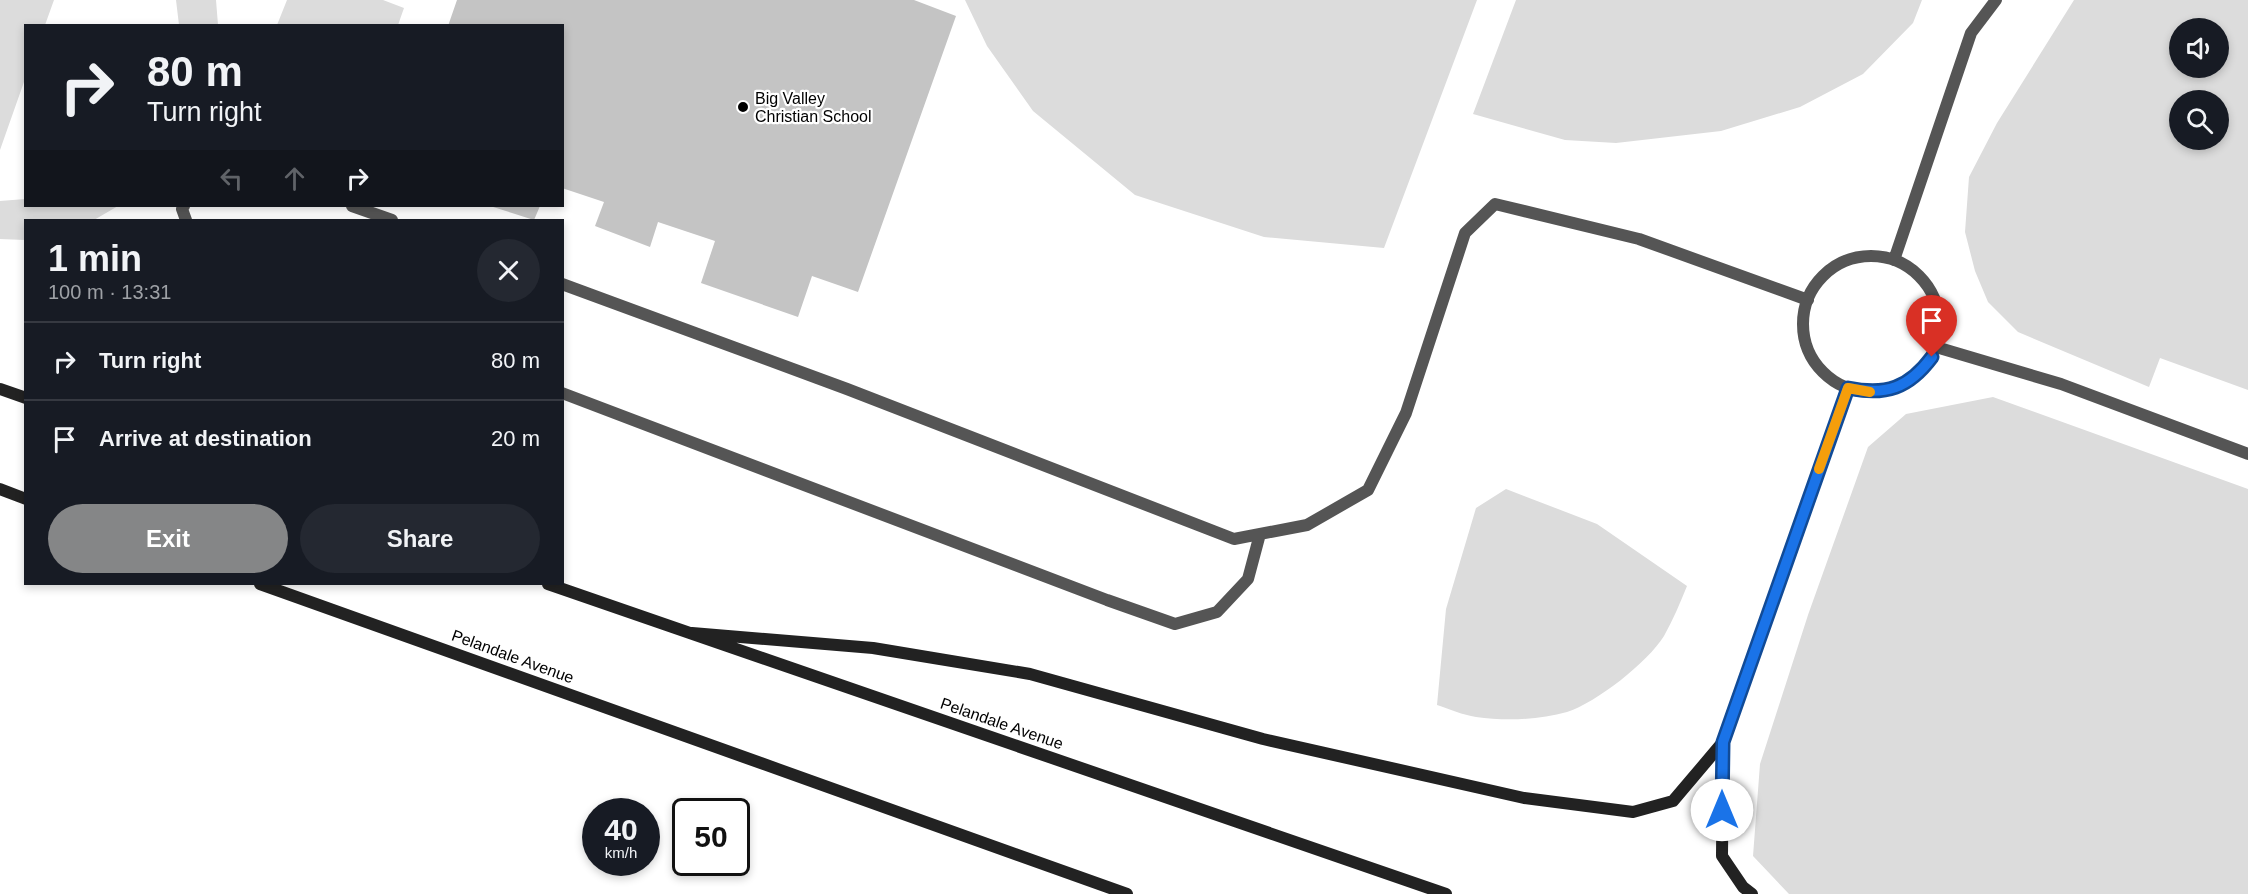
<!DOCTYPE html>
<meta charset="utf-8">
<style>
body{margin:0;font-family:Helvetica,sans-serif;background:#242831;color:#f1f3f6;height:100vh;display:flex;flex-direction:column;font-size:22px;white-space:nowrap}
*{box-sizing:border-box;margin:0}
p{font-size:20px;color:#9ea1a6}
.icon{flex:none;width:33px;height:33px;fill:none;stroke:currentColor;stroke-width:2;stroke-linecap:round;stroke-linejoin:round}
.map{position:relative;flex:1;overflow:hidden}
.panel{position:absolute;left:24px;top:219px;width:540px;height:366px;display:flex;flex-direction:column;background:#171b24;border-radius:0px;box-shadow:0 3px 9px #0003}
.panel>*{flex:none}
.top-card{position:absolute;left:24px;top:24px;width:540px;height:183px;border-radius:0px;box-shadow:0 3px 9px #0003;background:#171b24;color:#f1f3f6;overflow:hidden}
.tools{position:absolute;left:2169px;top:18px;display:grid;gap:12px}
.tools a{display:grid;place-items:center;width:60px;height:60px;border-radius:50%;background:#171b24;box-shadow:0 3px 9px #0003;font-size:30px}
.speed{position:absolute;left:582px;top:798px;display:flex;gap:12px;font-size:30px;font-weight:700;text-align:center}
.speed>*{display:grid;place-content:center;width:78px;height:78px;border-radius:50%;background:#171b24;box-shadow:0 3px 9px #0003;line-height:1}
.speed small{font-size:15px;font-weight:400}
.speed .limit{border:3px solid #111;border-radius:9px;background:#fff;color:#111}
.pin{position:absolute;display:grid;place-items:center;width:51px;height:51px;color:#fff;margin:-62px -26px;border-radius:50% 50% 50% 0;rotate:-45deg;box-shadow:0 0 6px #0007}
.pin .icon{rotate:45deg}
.me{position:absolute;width:66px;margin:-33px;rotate:0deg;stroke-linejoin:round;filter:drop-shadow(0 0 4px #0008)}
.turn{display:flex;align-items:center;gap:21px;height:126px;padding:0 24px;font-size:27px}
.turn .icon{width:78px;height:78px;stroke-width:2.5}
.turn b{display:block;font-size:42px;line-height:51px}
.lanes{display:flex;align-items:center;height:57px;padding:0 24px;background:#0003;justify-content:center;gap:30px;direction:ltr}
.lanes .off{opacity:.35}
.round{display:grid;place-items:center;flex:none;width:63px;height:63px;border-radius:32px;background:#242831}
.summary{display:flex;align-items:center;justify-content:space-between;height:102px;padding:0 24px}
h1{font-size:36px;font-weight:800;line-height:45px}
.button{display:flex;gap:12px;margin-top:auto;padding:12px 24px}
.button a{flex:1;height:69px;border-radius:36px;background:#858687;color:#fff;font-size:24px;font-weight:800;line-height:69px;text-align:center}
.button a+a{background:#242831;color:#f1f3f6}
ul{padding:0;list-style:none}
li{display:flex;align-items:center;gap:18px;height:78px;padding:0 24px;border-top:2px solid #363941}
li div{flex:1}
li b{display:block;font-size:22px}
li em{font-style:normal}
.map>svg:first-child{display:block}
.green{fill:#dcdcdc;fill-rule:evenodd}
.building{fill:#c4c4c4}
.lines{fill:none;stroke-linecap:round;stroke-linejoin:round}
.service{stroke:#555;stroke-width:12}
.secondary{stroke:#222;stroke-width:12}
.route-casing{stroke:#114b97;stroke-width:15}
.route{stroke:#1a73e8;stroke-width:10}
.slow{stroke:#f59e0b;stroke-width:10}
.poi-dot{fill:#000;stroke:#fff;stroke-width:2}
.labels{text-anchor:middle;stroke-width:4.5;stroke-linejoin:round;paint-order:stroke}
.poi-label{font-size:16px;fill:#000;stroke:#fff;text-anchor:start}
.street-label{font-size:16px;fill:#000;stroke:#fff}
</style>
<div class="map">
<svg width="2248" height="894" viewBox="0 0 2248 894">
<rect width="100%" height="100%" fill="#fff"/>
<path class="green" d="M 0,0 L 54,0 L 45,25 L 26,26 L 25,79 L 0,150 Z
M 176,0 L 216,0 L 218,25 L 179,25 Z
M 287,0 L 383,0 L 404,8 L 398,25 L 277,25 Z
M 965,0 L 1477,0 L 1384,248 L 1264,237 L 1135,195 L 1033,111 L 987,46 Z
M 1516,0 L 1922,0 L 1913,23 L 1863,74 L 1800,107 L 1721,131 L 1616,143 L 1565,140 L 1473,114 Z
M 2074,0 L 2248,0 L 2248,390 L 2160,358 L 2149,387 L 2018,332 L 1988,302 L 1975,271 L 1965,232 L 1969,177 L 1997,123 ZM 2180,28 L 2218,28 L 2218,68 L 2180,68 ZM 2180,100 L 2218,100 L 2218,140 L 2180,140 Z
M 25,199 L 26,206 L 118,206 L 94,220 L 26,220 L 25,240 L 0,239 L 0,201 Z
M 1993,397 L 2248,489 L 2248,894 L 1789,894 L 1753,856 L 1760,764 L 1808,615 L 1868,447 L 1906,414 Z
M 1506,489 L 1597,524 L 1687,586 C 1680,603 1673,620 1664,636 C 1648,662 1596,703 1567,712 C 1539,720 1505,721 1476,717 C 1463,715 1449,709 1437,705 L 1446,609 L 1476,508 Z"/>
<path class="building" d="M 457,0 L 914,0 L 956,16 L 858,292 L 812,276 L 798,317 L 701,283 L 715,241 L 658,222 L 650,247 L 595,226 L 604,202 L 562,188 L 562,26 L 448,26 Z
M 490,206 L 540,206 L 534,220 Z"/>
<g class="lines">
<path class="service" d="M 184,206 L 182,209 L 186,220
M 352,206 L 392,220
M1803 324a68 68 0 1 1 136 0a68 68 0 1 1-136 0Z
M 1894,260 L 1971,33 L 1996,0
M 562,284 L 847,389 L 1234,539 L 1307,525 L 1368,490 L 1406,413 L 1465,233 L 1495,204 L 1639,239 L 1808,300
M 1936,347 L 2061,384 L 2248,454
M 562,393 L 1107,600 L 1175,624 L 1217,612 L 1248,579 L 1260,534
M 1723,742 L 1848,388"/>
<path class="secondary" d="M 0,389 L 26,398
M 0,489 L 26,499
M 260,584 L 1127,894
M 548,584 L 1446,894
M 692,633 L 873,648 L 1030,674 L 1263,739 L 1524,798 L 1633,812 L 1673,801 L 1723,742
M 1723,742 L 1722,856 L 1743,887 L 1752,894"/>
</g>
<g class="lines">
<defs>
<path id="route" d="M 1722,810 L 1723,742 L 1848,388 C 1886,396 1909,388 1932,357"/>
</defs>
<use href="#route" class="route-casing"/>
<use href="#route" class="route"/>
<path class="slow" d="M 1819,469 L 1848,388 L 1870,392"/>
</g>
<circle class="poi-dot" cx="743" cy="107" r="6"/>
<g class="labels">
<g class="poi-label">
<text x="755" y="104">Big Valley<tspan x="755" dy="18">Christian School</tspan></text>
</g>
<g class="street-label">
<text transform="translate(513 656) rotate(20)" y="6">Pelandale Avenue</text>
<text transform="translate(1002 723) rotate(19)" y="6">Pelandale Avenue</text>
</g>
</g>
</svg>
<div class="tools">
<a><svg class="icon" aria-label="sound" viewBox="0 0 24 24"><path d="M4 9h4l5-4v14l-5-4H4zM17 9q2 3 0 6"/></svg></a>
<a><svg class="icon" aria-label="search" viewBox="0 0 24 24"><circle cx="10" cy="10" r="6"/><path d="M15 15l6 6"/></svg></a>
</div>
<div class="speed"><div>40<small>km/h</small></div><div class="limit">50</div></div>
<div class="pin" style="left:1932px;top:357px;background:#d93025"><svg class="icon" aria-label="arrive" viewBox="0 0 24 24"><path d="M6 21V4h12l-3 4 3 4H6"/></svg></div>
<svg class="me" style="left:1722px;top:810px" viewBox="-20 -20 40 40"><circle r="19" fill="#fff"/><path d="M0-13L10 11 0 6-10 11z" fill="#1a73e8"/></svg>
<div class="top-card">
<div class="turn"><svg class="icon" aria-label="right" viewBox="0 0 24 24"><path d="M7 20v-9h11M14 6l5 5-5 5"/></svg><div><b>80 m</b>Turn right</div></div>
<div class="lanes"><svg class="icon off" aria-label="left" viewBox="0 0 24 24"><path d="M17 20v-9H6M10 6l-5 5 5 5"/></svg><svg class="icon off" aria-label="ahead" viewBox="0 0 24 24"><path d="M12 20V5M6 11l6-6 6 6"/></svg><svg class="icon" aria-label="right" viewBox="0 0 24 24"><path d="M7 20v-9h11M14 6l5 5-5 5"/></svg></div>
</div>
<section class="panel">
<div class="summary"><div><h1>1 min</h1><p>100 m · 13:31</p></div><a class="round"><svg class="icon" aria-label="close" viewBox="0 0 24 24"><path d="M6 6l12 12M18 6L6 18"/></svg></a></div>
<ul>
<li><svg class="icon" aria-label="right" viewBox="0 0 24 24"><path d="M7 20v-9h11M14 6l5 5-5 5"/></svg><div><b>Turn right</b></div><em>80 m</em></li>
<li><svg class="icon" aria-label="arrive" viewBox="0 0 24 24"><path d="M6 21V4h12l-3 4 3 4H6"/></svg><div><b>Arrive at destination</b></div><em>20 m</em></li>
</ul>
<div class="button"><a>Exit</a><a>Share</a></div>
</section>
</div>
